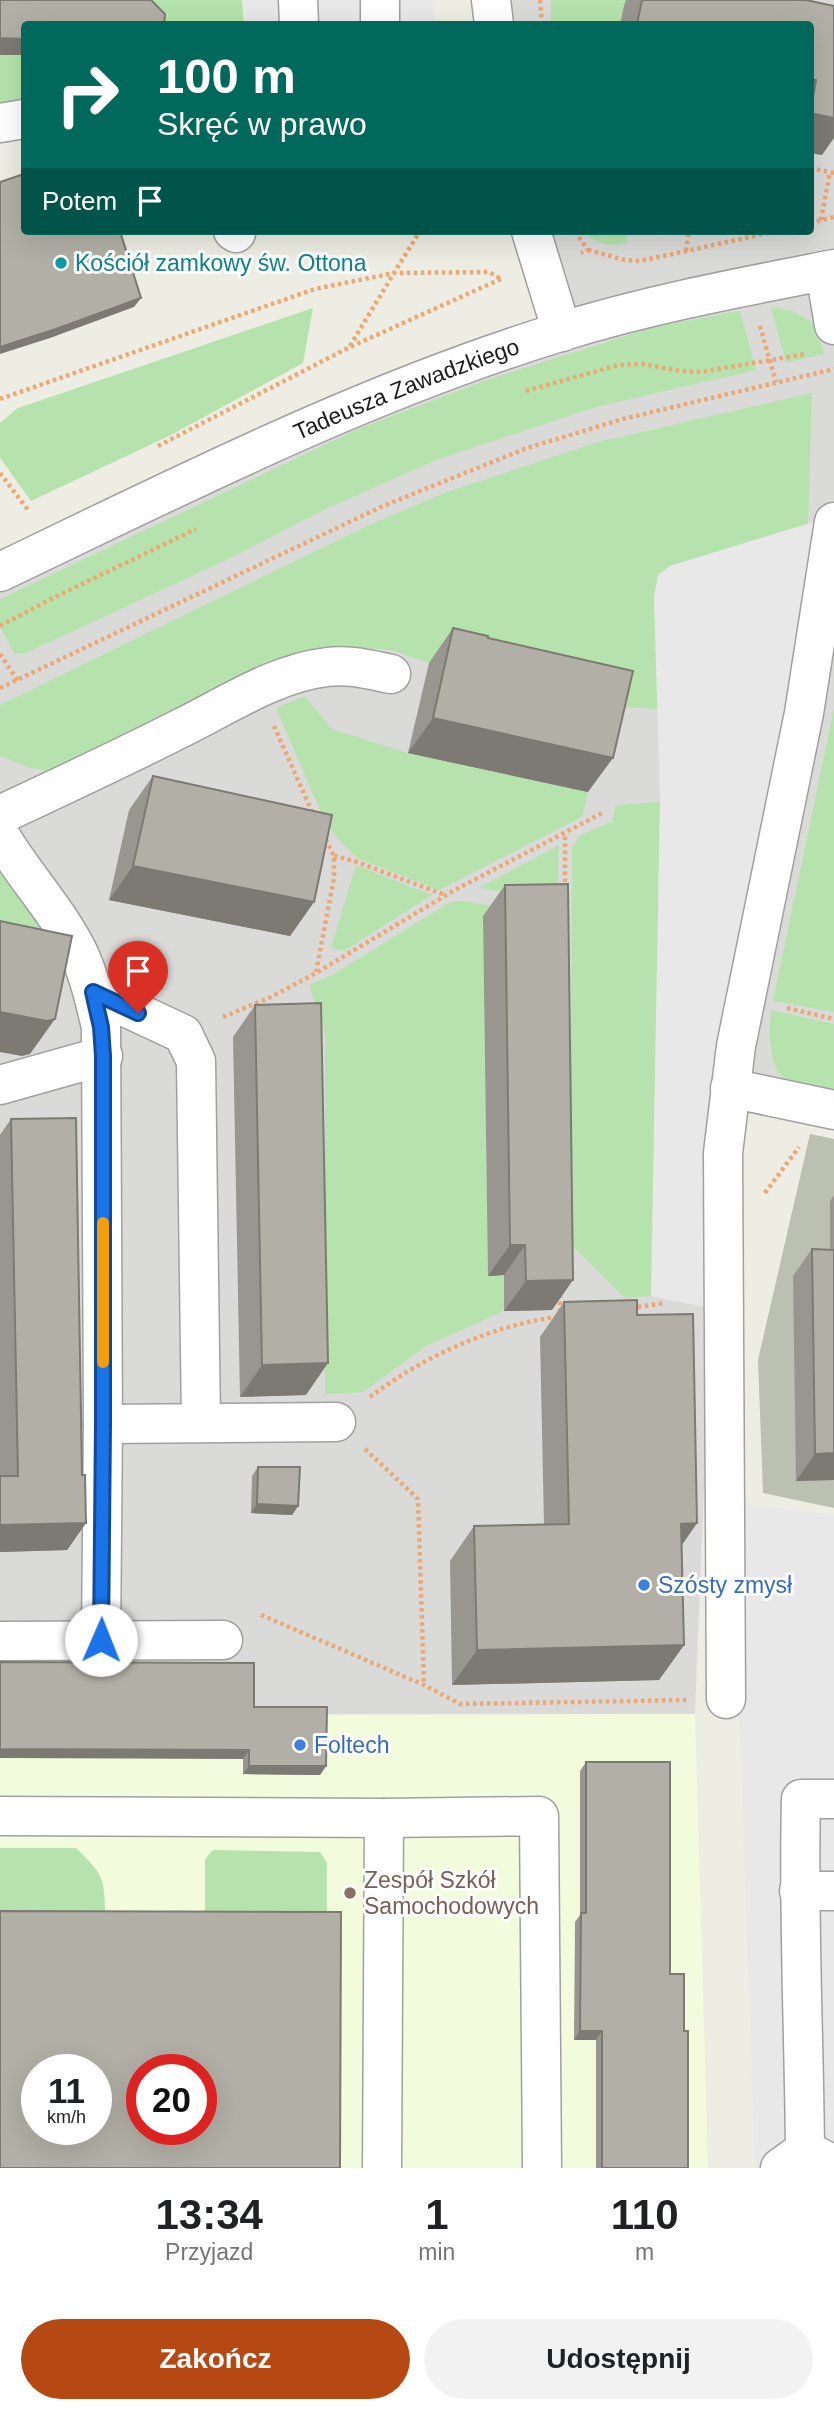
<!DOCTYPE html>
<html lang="pl">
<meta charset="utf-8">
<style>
body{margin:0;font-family:Helvetica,sans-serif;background:#f2f2f2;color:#202124;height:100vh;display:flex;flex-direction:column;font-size:26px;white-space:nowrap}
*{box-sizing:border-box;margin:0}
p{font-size:23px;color:#757577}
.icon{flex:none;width:38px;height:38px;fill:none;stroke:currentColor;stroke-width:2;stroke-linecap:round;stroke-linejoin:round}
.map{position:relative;height:2168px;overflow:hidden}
.side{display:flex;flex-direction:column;background:#fff;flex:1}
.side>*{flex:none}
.hud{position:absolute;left:21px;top:21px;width:793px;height:214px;border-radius:7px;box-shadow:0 7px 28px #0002;background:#00695c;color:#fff;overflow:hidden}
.speed{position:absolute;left:21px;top:2054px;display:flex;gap:14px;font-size:35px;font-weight:700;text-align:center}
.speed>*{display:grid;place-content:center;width:91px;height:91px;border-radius:50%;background:#fff;box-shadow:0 7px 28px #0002;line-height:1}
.speed small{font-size:18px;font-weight:400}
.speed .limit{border:10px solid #d22;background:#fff;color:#111}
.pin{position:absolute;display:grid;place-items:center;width:60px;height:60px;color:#fff;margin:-72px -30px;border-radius:50% 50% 50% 0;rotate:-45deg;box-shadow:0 0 7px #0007}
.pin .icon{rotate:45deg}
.me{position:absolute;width:77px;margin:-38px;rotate:1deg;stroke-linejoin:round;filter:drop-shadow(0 0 5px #0008)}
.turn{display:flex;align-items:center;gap:24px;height:147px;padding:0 21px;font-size:32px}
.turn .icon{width:91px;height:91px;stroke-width:2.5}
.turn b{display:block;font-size:49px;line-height:60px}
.then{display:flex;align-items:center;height:66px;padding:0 21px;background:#0003;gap:14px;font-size:26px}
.eta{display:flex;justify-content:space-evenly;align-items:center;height:119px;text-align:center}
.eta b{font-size:42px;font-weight:600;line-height:49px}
.primary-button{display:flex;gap:14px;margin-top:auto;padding:14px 21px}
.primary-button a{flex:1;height:80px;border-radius:42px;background:#b64813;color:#fff;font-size:28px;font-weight:600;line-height:80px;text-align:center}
.primary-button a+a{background:#f2f2f2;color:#202124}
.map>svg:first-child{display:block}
.residential{fill:#dadad9}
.education{fill:#f2fcdd;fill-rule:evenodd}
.construction{fill:#bbc0b0}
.grass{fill:#b6e3ad}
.parking{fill:#e8e8e8}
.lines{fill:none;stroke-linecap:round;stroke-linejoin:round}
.minor-casing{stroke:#a0a0a0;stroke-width:41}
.path{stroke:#eca875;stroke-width:4.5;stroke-dasharray:3.5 3.5;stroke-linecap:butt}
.minor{stroke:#fff;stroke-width:38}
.wall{fill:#99968f}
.shaded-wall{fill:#7d7a74}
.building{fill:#b2afa6;stroke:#7d7a74;stroke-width:2;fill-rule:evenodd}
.route-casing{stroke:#114b97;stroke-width:18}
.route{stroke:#1a73e8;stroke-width:12}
.slow{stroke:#f59e0b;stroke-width:12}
.culture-dot{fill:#0f9aa8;stroke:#fff;stroke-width:2.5}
.shop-dot{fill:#3f7fe0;stroke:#fff;stroke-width:2.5}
.education-dot{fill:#8d6e63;stroke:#fff;stroke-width:2.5}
.labels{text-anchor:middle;stroke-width:6;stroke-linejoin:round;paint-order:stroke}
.culture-label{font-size:23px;fill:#0d838f;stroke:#fff;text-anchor:start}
.street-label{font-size:23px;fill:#1c1c1c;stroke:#fff}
.shop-label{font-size:23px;fill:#366cbe;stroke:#fff;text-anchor:start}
.education-label{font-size:23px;fill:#785e54;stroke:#fff;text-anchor:start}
</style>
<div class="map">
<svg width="834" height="2168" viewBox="0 0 834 2168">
<rect width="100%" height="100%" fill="#edede3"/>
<path class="residential" d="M 505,0 L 834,0 L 834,258 L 572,310 L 546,231 L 810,231 L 810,24 L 508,24 Z
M 834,286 L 834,1115 L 722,1089 L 717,1161 L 695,1714 L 0,1715 L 0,587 L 380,406 L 582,337 Z"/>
<path class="education" d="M 695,1714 L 708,2168 L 0,2168 L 0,1715 ZM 37,2070 L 96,2070 L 96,2130 L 37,2130 ZM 142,2070 L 201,2070 L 201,2130 L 142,2130 Z"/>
<path class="construction" d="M 810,1134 L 834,1139 L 834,1508 L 763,1493 L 758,1360 Z"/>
<path class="grass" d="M 125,0 L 242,0 L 244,24 L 148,24 Z
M 551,0 L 785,0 L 810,24 L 551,24 Z
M 0,55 L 24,55 L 24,102 L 0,106 Z
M 584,231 L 627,231 L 627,243 C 609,247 597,245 584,231 Z
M 771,307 L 792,311 L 815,324 L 824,354 L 786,363 Z
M 313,308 L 303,363 L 171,435 L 31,501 L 0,458 L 0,423 L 18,408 Z
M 740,311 L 756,370 L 596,407 L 436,460 L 326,509 L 224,561 L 24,654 L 14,653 L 0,627 L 0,599 L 358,429 L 487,380 L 654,327 Z
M 812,393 L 808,525 L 670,566 L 654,596 L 658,709 L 608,706 L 429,663 L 391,650 L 348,647 L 306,662 L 56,772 L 30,768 L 0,756 L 0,705 L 369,525 L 447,492 L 598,442 Z
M 305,696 L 332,729 L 408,753 L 588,792 L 582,817 L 439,890 L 357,858 L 335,835 L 324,819 L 276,708 Z
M 834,708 L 834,1012 L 773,1001 Z
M 660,802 L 651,1296 L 625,1298 L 570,1243 L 572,848 L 580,835 L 612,822 L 616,805 Z
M 559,845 L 557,900 L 479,888 Z
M 356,865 L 432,895 L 344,951 L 331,948 Z
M 0,873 L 38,921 L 60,959 L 0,961 Z
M 452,901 L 463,901 L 547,915 L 483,916 L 488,1275 L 504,1275 L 504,1311 L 426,1346 L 363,1392 L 325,1394 L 325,1033 L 309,985 L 332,975 Z
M 771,1010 L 834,1024 L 834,1099 C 819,1093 801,1089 788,1081 C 767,1069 769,1030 771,1010 Z
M 0,1848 L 76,1848 C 107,1878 103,1878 106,1920 L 0,1920 Z
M 213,1850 L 320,1852 L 327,1863 L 327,1921 L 205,1921 L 205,1859 Z"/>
<path class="parking" d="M 243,0 L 434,0 L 435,24 L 246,24 Z
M 823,519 L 709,1308 L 651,1296 L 660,802 L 654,596 L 658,575 L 670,566 Z
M 732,1503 L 834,1515 L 834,2168 L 755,2168 Z"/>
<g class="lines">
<defs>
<g id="minor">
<path d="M 298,0 L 299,24"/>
<path d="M 380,0 L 380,24"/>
<path d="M 491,0 L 494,24"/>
<path d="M 0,123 L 24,119"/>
<path d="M 233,231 L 236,233"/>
<path d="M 531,231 L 562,332"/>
<path d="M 825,271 L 834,325"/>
<path id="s1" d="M 0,572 C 184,484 365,392 560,332 C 650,304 742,287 834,269"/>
<path d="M 0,815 C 60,787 120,759 179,729 C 226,706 275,673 327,667 C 349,664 371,670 391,674"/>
<path d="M 0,835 C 24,876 58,911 79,954 C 90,977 95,1003 101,1027 L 103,1424 L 101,1640"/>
<path d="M 93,992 L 183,1034 L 196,1061 L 201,1422"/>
<path d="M 0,1085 L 103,1056"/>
<path d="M 730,1088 L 834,1110"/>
<path d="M 103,1424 L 336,1422"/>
<path d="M 0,1641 L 223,1640"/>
<path d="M 726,1699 L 723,1153 L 736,1046 L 804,713 L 834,522"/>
<path d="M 0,1816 L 384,1818 L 539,1816 L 542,2168"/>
<path d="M 799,1891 L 834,1891"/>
<path d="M 805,2150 C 804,2033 798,1916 801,1799 L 834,1799"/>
<path d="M 382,2168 L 384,1818"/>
<path d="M 780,2168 L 805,2150 L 834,2165"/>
</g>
</defs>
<use href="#minor" class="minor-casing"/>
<path class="path" d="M 540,0 L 542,24
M 810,168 L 834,173
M 821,220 L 830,172
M 810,223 L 834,217
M 579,237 L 588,250 L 581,253
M 588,250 L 625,260 L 640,261 L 777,231
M 686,251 L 689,231
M 760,326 L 776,382
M 350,346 L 394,273 L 489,272 L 501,279
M 526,391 L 618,365 L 643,364 L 680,371 L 700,372 L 806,354
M 0,399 L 315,289 L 394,273 L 420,231
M 158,446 L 350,347 L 503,278
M 0,473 L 28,510
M 0,626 L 53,598 L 196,529
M 0,654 L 18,681
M 0,688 L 383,506 L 527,448 L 623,419 L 834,369
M 274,726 L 313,814
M 334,856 L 357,862 L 445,895
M 565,889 L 565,833
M 316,972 L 334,878 L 334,856 L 325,838
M 787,1008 L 834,1019
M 223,1017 L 271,997 L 316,973 L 453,891 L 604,812
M 765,1193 L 799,1147
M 631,1308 L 665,1303
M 560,1312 L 560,1293
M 370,1397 C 423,1357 490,1326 556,1317
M 365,1449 L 418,1499 L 424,1685
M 261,1615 L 424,1685 L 460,1704 L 686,1700"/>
<use href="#minor" class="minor"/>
</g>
<path class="wall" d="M 626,0 L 806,0 L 834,6 L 822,155 L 810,153 L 810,24 L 620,24 L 625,2 Z
M 453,628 L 488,638 L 588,792 L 408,753 L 429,663 Z
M 153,776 L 314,902 L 290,936 L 109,900 L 129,810 Z
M 505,885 L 552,1310 L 504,1311 L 504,1275 L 488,1276 L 483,916 Z
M 255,1005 L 306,1395 L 240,1397 L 233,1037 Z
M 11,1119 L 82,1475 L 86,1523 L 67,1550 L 0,1552 L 0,1135 Z
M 834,1195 L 834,1480 L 796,1481 L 793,1276 L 812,1249 L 830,1250 L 830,1201 Z
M 564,1302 L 637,1315 L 697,1523 L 681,1546 L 684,1645 L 659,1680 L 452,1685 L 450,1561 L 474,1526 L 544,1524 L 540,1337 Z
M 258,1467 L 298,1506 L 292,1515 L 251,1513 L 252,1476 Z
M 254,1707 L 326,1766 L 320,1775 L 243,1774 L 243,1759 Z
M 586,1762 L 670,1974 L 684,2031 L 688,2168 L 596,2168 L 596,2040 L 574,2040 L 575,1922 L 580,1915 L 580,1771 Z"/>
<path class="shaded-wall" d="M 0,38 L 24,39 L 24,55 L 0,55 Z
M 810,79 L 816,80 L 810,89 Z
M 810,113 L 834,115 L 834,138 L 822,155 L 810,153 Z
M 141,298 L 134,307 L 50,338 L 0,354 L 0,347 Z
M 433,718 L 613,758 L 588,792 L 408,753 Z
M 133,866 L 314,902 L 290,936 L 109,900 Z
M 0,1012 L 55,1019 L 30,1054 L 22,1056 L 0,1052 Z
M 510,1245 L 525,1245 L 504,1275 L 488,1276 Z
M 573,1280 L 552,1310 L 504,1311 L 526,1281 Z
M 328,1363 L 306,1395 L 240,1397 L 262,1365 Z
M 834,1453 L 834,1480 L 796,1481 L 815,1454 Z
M 257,1504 L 298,1506 L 292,1515 L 251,1513 Z
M 86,1523 L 67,1550 L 0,1552 L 0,1525 Z
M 697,1523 L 673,1558 L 681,1524 Z
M 684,1645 L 659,1680 L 452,1685 L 477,1650 Z
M 0,1749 L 249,1750 L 243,1759 L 0,1758 Z
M 249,1766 L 326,1766 L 320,1775 L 243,1774 Z
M 580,2031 L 602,2031 L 596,2040 L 574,2040 Z"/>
<path class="building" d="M 0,0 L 151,0 L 165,14 L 164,24 L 24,24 L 24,39 L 0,38 Z
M 642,0 L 806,0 L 834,6 L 834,118 L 810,113 L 816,80 L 810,79 L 810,24 L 637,24 Z
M 24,174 L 24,231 L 120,231 L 141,298 L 56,329 L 0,347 L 0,182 Z
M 453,628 L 488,636 L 488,638 L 633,671 L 613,758 L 433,718 Z
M 153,776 L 332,815 L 314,902 L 133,866 Z
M 568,884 L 573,1280 L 526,1281 L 525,1245 L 510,1245 L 505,885 Z
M 0,921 L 72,936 L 55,1019 L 47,1021 L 0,1012 Z
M 321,1003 L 328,1363 L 262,1365 L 255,1005 Z
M 76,1118 L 82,1475 L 85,1475 L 86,1523 L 0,1525 L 0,1476 L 18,1476 L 11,1119 Z
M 812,1249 L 834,1250 L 834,1453 L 815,1454 Z
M 637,1300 L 637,1315 L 693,1314 L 697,1523 L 681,1524 L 684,1645 L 477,1650 L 474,1526 L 569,1524 L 564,1302 Z
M 258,1467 L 300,1467 L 298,1506 L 257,1504 Z
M 0,1662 L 254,1663 L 254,1707 L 327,1707 L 326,1766 L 249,1766 L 249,1750 L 0,1749 Z
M 586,1762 L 670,1762 L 670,1974 L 684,1974 L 684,2031 L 688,2031 L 688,2168 L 602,2168 L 602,2031 L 580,2031 L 581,1913 L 586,1913 Z
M 0,1911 L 341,1912 L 340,2168 L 0,2168 ZM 37,2070 L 96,2070 L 96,2130 L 37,2130 ZM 142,2070 L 201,2070 L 201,2130 L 142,2130 Z"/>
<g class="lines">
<defs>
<path id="route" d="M 101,1640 L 103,1423 L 103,1056 L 101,1027 L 93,992 L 138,1013"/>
</defs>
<use href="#route" class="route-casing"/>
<use href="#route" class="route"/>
<path class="slow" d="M 103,1223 L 103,1362"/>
</g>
<circle class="culture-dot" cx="61" cy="263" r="7"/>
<g class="shop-dot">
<circle cx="644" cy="1585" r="7"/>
<circle cx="300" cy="1745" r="7"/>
</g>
<circle class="education-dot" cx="350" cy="1893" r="7"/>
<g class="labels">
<g class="culture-label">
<text x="75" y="271">Kościół zamkowy św. Ottona</text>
</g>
<g class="street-label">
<text dy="8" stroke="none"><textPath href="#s1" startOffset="446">Tadeusza Zawadzkiego</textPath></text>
</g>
<g class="shop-label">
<text x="658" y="1593">Szósty zmysł</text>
<text x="314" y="1753">Foltech</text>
</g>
<g class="education-label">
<text x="364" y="1888">Zespół Szkół<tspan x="364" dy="26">Samochodowych</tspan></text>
</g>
</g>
</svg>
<div class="speed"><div>11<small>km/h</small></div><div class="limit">20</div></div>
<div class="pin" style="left:138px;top:1013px;background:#d93025"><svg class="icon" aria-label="arrive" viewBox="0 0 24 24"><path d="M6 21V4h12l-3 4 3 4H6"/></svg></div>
<svg class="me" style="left:101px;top:1640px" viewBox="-20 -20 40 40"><circle r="19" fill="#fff"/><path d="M0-13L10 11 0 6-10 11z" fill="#1a73e8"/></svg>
<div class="hud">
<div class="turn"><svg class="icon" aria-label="right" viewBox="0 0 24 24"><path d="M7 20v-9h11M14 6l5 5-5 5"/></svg><div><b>100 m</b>Skręć w prawo</div></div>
<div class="then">Potem<svg class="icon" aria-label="arrive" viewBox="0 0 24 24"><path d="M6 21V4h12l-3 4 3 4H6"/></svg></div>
</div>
</div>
<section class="side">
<div class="eta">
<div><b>13:34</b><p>Przyjazd</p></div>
<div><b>1</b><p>min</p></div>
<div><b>110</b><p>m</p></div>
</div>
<div class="primary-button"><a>Zakończ</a><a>Udostępnij</a></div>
</section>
